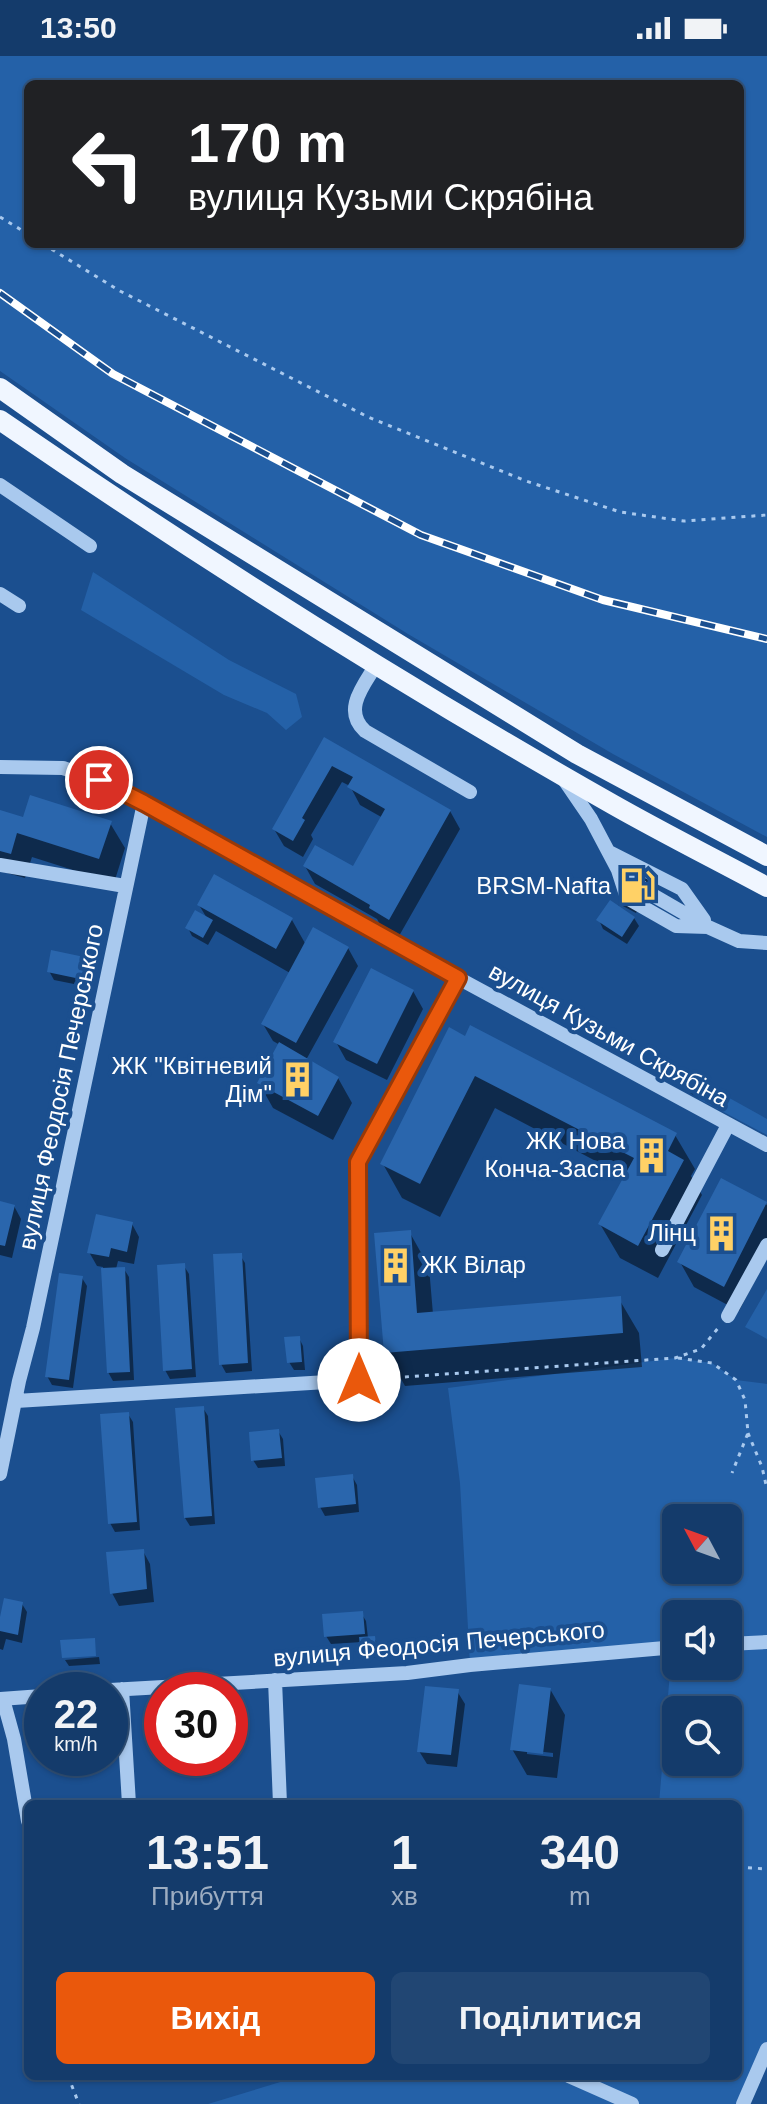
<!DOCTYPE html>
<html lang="uk">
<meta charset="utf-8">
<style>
body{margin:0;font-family:Arial,sans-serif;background:#214673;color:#f1f3f6;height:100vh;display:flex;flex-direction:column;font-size:30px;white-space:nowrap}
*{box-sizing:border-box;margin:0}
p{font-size:26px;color:#9dadc1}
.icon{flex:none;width:44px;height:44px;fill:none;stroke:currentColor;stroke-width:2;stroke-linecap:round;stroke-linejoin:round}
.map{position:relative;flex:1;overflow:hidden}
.details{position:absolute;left:24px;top:1744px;width:718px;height:280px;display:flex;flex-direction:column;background:#143b6b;border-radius:12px;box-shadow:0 2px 6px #0004,0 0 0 2px #33557e}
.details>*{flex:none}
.hud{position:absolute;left:24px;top:24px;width:720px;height:168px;border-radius:12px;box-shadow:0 2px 6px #0004,0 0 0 2px #33557e;background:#202124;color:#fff;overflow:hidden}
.needle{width:52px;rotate:311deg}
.fabs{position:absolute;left:662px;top:1448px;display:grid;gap:16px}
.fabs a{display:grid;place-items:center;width:80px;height:80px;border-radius:12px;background:#143b6b;box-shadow:0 2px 6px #0004,0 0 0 2px #33557e;font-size:40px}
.speed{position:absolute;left:24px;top:1616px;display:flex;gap:16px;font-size:40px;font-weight:700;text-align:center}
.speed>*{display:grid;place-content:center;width:104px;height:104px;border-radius:50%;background:#143b6b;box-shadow:0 2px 6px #0004,0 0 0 2px #33557e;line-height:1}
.speed small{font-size:20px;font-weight:400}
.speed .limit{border:12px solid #d22;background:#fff;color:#111}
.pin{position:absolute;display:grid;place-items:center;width:68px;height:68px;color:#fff;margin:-34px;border:4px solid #fff;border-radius:50%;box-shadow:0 2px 8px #0007}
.me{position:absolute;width:88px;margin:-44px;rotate:0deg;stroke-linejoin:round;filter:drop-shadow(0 0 6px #0008)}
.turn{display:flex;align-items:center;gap:28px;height:168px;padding:0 32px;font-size:36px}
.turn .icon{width:104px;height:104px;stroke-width:2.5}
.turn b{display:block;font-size:56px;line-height:68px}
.eta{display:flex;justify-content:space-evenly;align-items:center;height:136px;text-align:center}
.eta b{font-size:48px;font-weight:700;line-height:56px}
.button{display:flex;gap:16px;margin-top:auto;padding:16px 32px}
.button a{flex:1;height:92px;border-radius:12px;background:#ea580c;color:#fff;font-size:32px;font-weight:700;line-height:92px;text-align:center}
.button a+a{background:#214673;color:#f1f3f6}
.status{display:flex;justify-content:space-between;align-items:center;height:56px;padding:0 40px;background:#143b6b;direction:ltr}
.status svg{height:22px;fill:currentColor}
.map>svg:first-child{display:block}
.green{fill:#2461a8;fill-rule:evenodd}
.shadow{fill:#0007;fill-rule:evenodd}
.building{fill:#2a66ad}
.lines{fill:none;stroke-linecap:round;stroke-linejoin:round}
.path{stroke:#a9c9ee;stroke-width:3;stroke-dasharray:4 6;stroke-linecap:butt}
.minor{stroke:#a9c9ee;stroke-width:14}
.major{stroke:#f0f6ff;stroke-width:20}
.rail-casing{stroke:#fff;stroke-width:8}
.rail{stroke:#1b4f8f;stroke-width:5;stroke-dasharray:15;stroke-linecap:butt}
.route-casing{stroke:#983908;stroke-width:20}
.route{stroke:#ea580c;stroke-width:14}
.labels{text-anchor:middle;stroke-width:8;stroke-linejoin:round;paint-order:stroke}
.poi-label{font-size:24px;fill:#fff;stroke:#1b4f8f;text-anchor:end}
.street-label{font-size:24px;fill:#fff;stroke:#1b4f8f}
</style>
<div class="status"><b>13:50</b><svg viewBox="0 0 49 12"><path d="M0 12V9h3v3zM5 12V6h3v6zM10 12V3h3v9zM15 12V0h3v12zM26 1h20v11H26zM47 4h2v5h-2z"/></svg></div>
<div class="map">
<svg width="767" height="2048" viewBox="0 0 767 2048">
<rect width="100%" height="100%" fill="#1b4f8f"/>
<path class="green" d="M 0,0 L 767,0 L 767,781 L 613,698 L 408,578 L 125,402 L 0,315 ZM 740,28 L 740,188 L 28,188 L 28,28 Z
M 93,516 L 229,604 L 296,638 L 302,661 L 286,674 L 267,657 L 224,639 L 81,554 Z
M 706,1029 L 767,1063 L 767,1079 L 699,1043 Z
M 767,1233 L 767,1283 L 745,1271 Z
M 675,1302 L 712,1307 L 736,1324 L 767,1328 L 767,1993 L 743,2048 L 208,2048 L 300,2020 L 429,2020 L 444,2026 L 446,2020 L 738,2020 L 738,1748 L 659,1748 L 672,1592 L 470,1609 L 460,1427 L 448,1332 ZM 676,1462 L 728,1462 L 728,1514 L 676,1514 ZM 676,1558 L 728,1558 L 728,1610 L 676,1610 ZM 676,1654 L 728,1654 L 728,1706 L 676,1706 Z"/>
<path class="shadow" d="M 325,684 L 450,755 L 460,773 L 399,880 L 381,870 L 377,863 L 315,828 L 305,810 L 354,813 L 383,762 L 360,749 L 350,730 L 342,726 L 311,779 L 313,783 L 303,801 L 284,790 L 274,773 Z
M 0,756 L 24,764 L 110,767 L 125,792 L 114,827 L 32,801 L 25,822 L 0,815 Z
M 641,805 L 658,819 L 636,857 L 621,849 L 619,846 Z
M 199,849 L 292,864 L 306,889 L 348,892 L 358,910 L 306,1004 L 338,1022 L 352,1047 L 333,1084 L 273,1052 L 259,1027 L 280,989 L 273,985 L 263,968 L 290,917 L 216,875 L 208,889 L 192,880 L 188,872 L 208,864 Z
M 634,862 L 639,870 L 627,888 L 603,873 L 599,864 Z
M 88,904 L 93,913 L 89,931 L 54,924 L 49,915 Z
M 413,935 L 423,953 L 387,1024 L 346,1004 L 336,986 Z
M 466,982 L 675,1079 L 695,1113 L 691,1120 L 702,1139 L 658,1222 L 620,1202 L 600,1168 L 626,1121 L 495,1052 L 440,1161 L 402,1142 L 383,1108 Z
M 701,1032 L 703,1035 L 699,1042 L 690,1037 L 688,1033 Z
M 722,1125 L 767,1149 L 767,1201 L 739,1255 L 694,1231 L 680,1206 Z
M 0,1147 L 14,1150 L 21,1163 L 12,1202 L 0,1199 Z
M 132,1168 L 139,1181 L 134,1208 L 118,1205 L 116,1213 L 124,1213 L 129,1221 L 134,1324 L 113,1325 L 108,1316 L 103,1211 L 97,1210 L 89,1196 Z
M 410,1177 L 429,1211 L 433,1258 L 619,1243 L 639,1277 L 642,1311 L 405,1330 L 386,1296 Z
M 240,1199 L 245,1207 L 252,1315 L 226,1317 L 221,1308 Z
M 184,1210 L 189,1218 L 196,1321 L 170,1323 L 165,1314 Z
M 82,1222 L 87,1230 L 73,1332 L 52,1329 L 47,1320 Z
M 299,1282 L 303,1290 L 305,1314 L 294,1314 L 289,1306 Z
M 203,1352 L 208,1360 L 215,1468 L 190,1470 L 185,1462 Z
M 128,1358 L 133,1366 L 140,1474 L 115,1476 L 110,1467 Z
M 278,1375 L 283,1383 L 285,1410 L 258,1412 L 253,1404 Z
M 352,1420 L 357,1429 L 359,1456 L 325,1460 L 320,1451 Z
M 143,1495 L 150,1508 L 154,1546 L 119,1550 L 112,1537 Z
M 22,1548 L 27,1556 L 22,1587 L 6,1583 L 3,1594 L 0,1593 L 0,1563 Z
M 361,1557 L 366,1565 L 368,1582 L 374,1582 L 376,1585 L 377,1601 L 365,1602 L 362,1586 L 331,1588 L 326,1580 Z
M 99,1601 L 100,1608 L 69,1610 L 65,1604 Z
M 550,1633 L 565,1659 L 557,1722 L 527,1719 L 512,1693 ZM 527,1694 L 553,1697 L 553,1701 L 527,1698 Z
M 457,1635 L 465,1648 L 457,1711 L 427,1708 L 419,1695 Z
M 46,1702 L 63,1702 L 63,1705 L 49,1706 Z"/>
<path class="building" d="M 324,681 L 451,754 L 389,864 L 369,852 L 370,849 L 303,810 L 315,789 L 353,810 L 385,753 L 347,731 L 353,721 L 332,710 L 302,762 L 305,764 L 293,785 L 272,773 Z
M 30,739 L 112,765 L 99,803 L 17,777 L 11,798 L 0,795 L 0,754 L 23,761 Z
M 214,818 L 293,862 L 276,893 L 197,849 Z
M 610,844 L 635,861 L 622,881 L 596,864 Z
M 195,854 L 213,864 L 203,882 L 185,872 Z
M 313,871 L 349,891 L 296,987 L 261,968 Z
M 51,894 L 89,902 L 85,924 L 47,916 Z
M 371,912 L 414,934 L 377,1008 L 333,986 Z
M 470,969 L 677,1077 L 668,1095 L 684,1104 L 638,1190 L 598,1168 L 634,1102 L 475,1020 L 420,1128 L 380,1108 L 449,971 L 465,980 Z
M 279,986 L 339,1021 L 318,1060 L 257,1027 Z
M 691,1023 L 702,1030 L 697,1039 L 686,1033 Z
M 721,1122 L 767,1146 L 724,1231 L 677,1206 Z
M 0,1145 L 15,1149 L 5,1190 L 0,1189 Z
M 96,1158 L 133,1166 L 127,1196 L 111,1192 L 109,1201 L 87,1197 Z
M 411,1174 L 417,1257 L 621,1240 L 623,1277 L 384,1297 L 374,1177 Z
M 242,1197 L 248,1307 L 219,1309 L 213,1198 Z
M 185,1207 L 192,1313 L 163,1315 L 157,1209 Z
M 125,1211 L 130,1316 L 107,1317 L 101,1212 Z
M 59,1217 L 83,1220 L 69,1324 L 45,1321 Z
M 300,1280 L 302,1306 L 287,1307 L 284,1281 Z
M 204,1350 L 212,1460 L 184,1462 L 175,1352 Z
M 129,1356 L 137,1466 L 108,1468 L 100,1358 Z
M 279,1373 L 282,1402 L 251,1405 L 249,1376 Z
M 353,1418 L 356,1448 L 318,1452 L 315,1422 Z
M 144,1493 L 147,1533 L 110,1538 L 106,1496 Z
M 4,1542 L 23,1546 L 18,1579 L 0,1575 L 0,1561 Z
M 363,1555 L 365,1578 L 324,1581 L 322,1558 Z
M 375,1580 L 377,1598 L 361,1599 L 359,1581 Z
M 95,1582 L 96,1600 L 62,1602 L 60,1584 Z
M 519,1628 L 551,1632 L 543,1698 L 510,1694 Z
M 425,1630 L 459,1633 L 451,1699 L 417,1696 Z"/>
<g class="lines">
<path class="path" d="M 0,161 L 28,178
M 43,188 L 120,235 L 368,361 L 526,425 L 620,456 L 684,465 L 767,459
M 678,1302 L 712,1307 L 736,1324 L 745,1344 L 748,1377 L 732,1417
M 375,1323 L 675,1302 L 701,1293 L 719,1271
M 748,1377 L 762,1411 L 767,1433
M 738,1811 L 767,1813
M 28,1875 L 25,1878 L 28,1892
M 68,2020 L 79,2048"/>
<path class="minor" d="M 0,429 L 90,490
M 0,538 L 19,550
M 376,609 C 364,629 342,654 365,675 L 470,736
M 0,711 L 63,712 L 99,724 L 144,747 L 458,922 L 767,1089
M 565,725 L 591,763 L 618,814 L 651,838 L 708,871 L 739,885 L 767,887
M 609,796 L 682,833 L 704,864
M 0,809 L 125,830
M 618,814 L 627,842 L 676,870 L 708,871
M 662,1194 L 728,1069
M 728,1260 L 767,1189
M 16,1345 L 359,1324 L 358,1106 L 458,922
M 0,1418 L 19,1325 L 33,1272 L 144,747
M 728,1588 L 767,1586
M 275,1624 L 280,1748
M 122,1633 L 129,1748
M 110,1634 L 407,1617 L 470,1609 L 676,1591
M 0,1643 L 42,1640
M 3,1643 L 14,1683 L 28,1765
M 569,2020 L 632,2048
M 743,2048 L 767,1993"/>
<path class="major" d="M 0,332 L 122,418 L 577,698 L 767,800
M 0,364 C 198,500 402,629 612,748 C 663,777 715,803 767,831"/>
<defs>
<path id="rail" d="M 0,237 L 113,318 L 421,479 L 603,544 L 767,583"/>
</defs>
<use href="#rail" class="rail-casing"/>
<use href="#rail" class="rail"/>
</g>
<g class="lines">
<defs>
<path id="route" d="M 99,724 L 144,747 L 458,922 L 358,1106 L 359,1324"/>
</defs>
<use href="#route" class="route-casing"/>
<use href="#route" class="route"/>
</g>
<defs>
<symbol id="fuel-bare" viewBox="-9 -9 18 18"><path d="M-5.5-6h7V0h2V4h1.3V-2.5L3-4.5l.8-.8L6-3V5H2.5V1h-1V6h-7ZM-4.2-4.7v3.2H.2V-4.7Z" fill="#ffd166" stroke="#1b4f8f" stroke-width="2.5" paint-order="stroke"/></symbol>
<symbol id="building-bare" viewBox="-9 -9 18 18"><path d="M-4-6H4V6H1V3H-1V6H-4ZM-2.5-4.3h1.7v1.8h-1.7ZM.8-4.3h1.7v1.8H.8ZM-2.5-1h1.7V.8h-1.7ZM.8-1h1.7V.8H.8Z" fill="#ffd166" stroke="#1b4f8f" stroke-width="2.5" paint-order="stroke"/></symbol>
</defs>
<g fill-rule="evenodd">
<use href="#fuel-bare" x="612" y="804" width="51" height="51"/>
<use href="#building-bare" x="272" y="998" width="51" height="51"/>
<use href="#building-bare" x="626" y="1074" width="51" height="51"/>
<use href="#building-bare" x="696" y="1152" width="51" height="51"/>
<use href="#building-bare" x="370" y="1184" width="51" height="51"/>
</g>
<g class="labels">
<g class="poi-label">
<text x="611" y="838">BRSM-Nafta</text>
<text x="272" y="1018">ЖК "Квітневий<tspan x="272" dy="28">Дім"</tspan></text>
<text x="625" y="1093">ЖК Нова<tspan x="625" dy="28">Конча-Заспа</tspan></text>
<text x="696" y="1185">Лінц</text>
<text x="421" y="1217" text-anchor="start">ЖК Вілар</text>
</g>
<g class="street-label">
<text transform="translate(609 979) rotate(29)" y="8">вулиця Кузьми Скрябіна</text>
<text transform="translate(61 1031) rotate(-78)" y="8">вулиця Феодосія Печерського</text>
<text transform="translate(439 1588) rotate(-5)" y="8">вулиця Феодосія Печерського</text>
</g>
</g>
</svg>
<div class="fabs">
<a><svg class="needle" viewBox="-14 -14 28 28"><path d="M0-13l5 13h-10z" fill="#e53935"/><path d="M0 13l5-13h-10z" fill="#9dadc1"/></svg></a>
<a><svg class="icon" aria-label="sound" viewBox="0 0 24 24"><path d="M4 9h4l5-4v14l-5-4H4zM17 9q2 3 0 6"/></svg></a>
<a><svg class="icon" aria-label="search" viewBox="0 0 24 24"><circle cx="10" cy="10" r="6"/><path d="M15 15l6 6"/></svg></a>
</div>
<div class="speed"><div>22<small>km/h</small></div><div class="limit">30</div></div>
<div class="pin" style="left:99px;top:724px;background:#d93025"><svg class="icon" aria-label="arrive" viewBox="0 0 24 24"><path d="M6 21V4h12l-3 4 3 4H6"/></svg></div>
<svg class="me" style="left:359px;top:1324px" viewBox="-20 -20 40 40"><circle r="19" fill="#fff"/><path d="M0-13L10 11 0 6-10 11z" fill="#ea580c"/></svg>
<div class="hud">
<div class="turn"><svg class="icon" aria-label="left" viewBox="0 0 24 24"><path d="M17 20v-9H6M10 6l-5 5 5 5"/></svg><div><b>170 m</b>вулиця Кузьми Скрябіна</div></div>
</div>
<section class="details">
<div class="eta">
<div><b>13:51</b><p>Прибуття</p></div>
<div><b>1</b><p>хв</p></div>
<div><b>340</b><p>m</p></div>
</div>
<div class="button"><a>Вихід</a><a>Поділитися</a></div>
</section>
</div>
